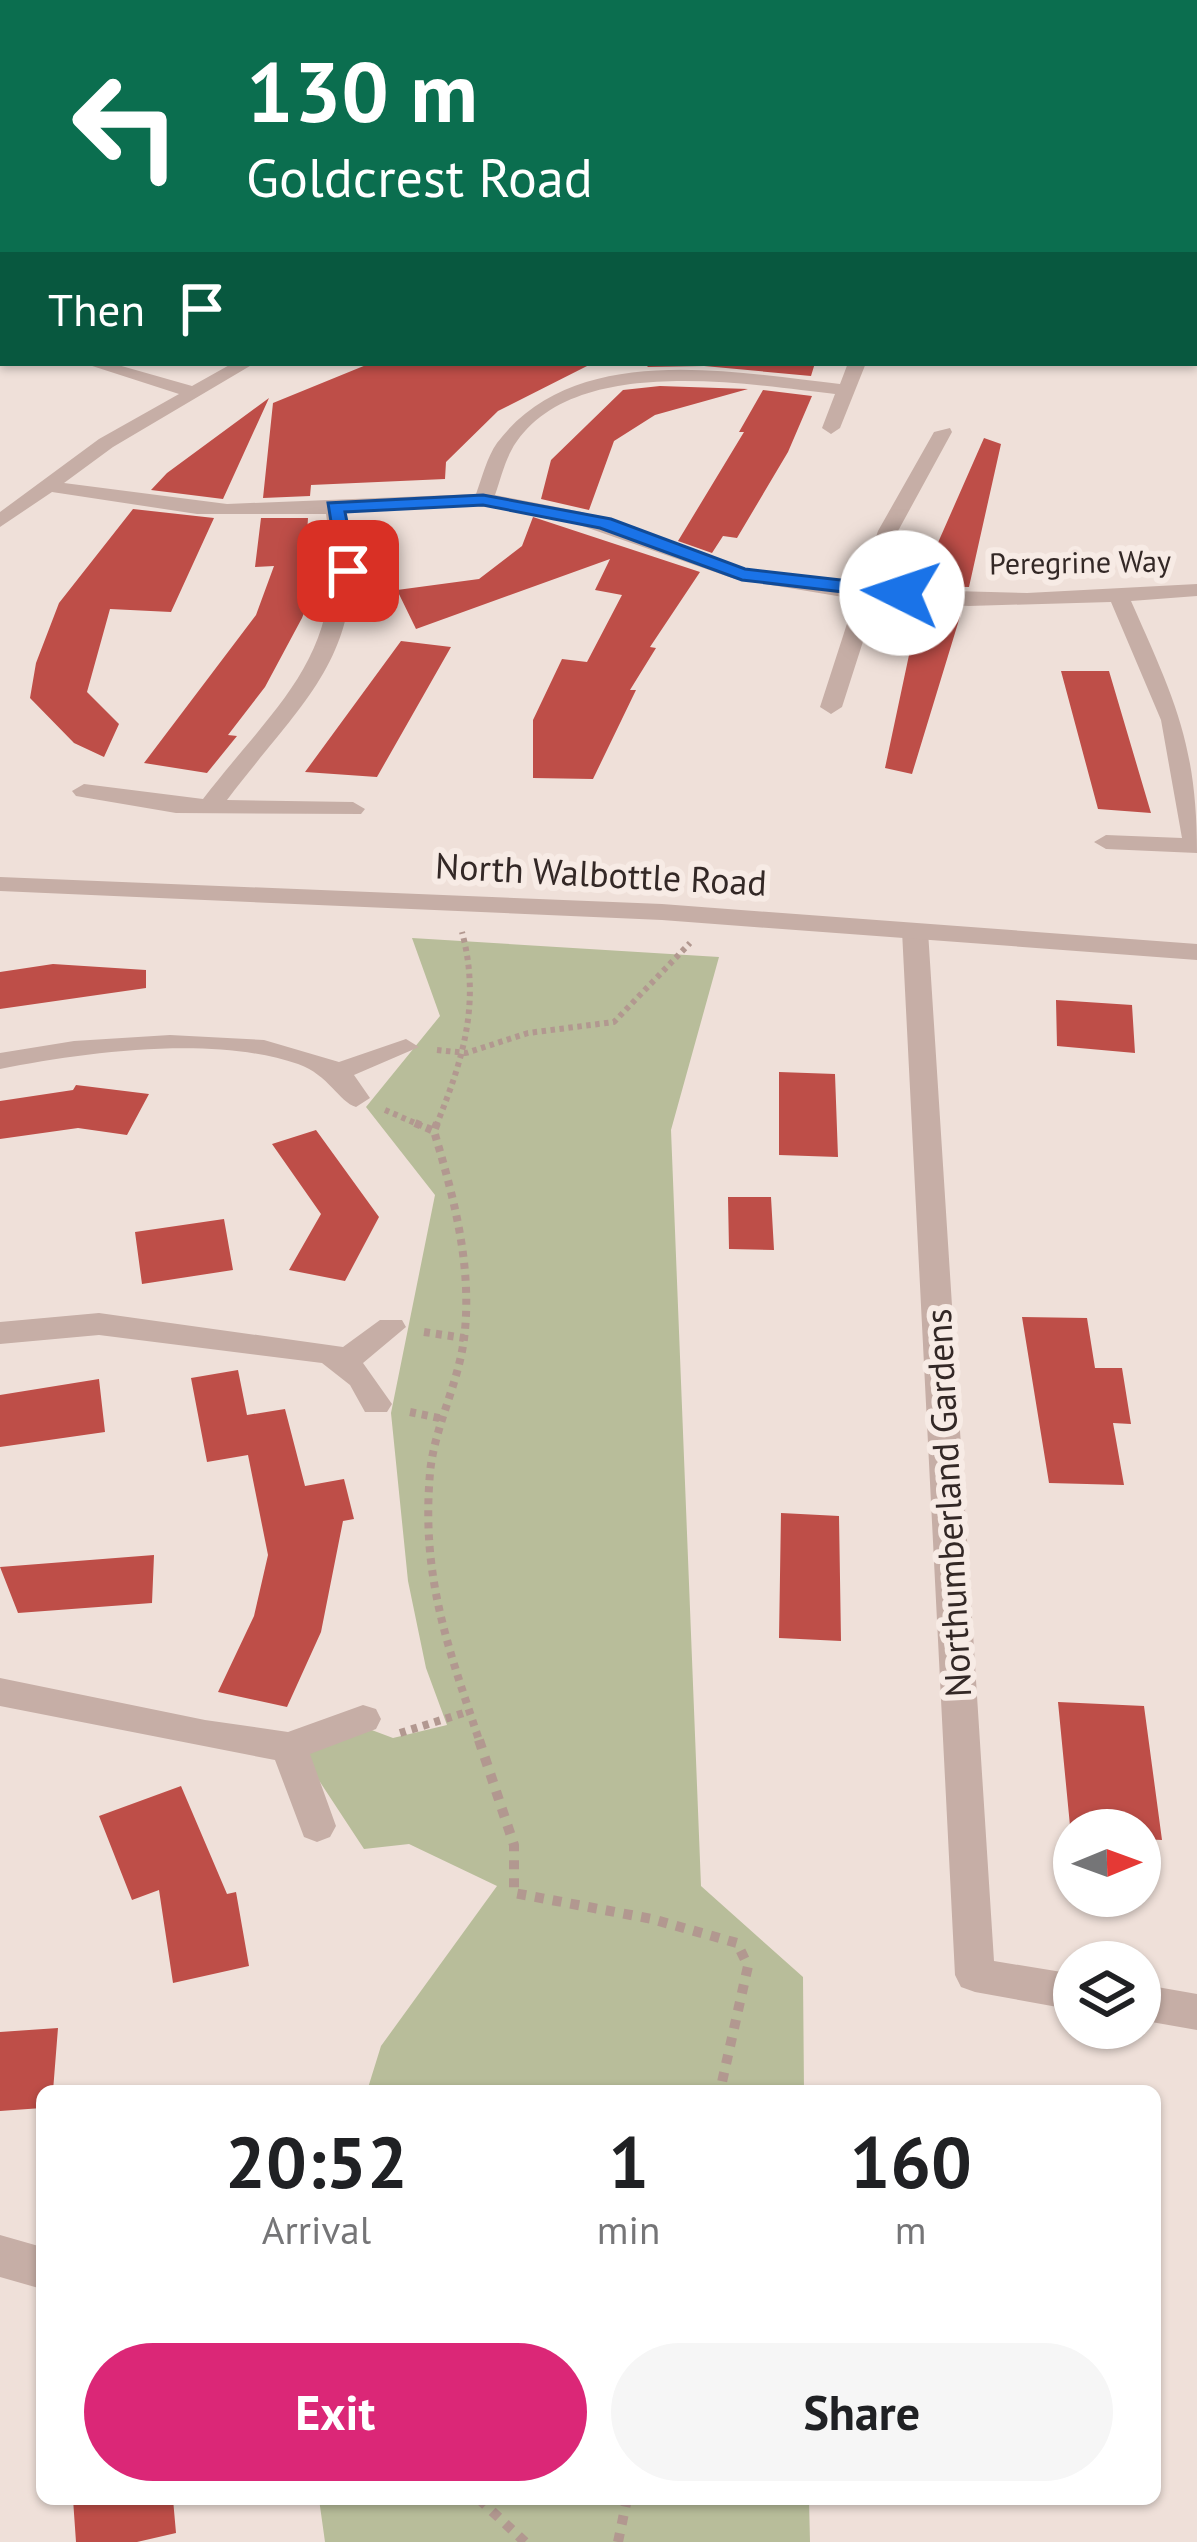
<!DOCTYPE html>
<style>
body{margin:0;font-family:"PT Sans",sans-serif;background:#f6f6f6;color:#202124;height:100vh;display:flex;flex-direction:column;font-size:45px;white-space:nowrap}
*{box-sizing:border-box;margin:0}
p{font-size:39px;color:#757577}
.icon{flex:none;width:66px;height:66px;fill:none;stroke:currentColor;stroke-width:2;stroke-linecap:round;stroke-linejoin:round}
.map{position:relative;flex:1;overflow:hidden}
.drawer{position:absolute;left:36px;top:2085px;width:1125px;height:420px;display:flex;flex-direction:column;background:#fff;border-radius:18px;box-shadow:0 3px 9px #0004}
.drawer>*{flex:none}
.hud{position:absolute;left:0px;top:0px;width:1197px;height:366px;box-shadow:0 3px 9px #0004;background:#0b6e4f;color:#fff;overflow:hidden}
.needle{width:78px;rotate:89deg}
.tools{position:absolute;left:1053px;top:1809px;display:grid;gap:24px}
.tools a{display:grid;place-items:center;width:108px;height:108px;border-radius:50%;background:#fff;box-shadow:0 3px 9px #0004;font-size:60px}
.pin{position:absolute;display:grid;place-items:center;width:102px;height:102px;color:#fff;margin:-51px;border-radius:24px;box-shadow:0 6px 18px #0006}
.me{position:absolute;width:132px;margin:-66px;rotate:274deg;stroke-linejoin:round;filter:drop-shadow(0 0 9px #0008)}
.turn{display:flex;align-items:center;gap:42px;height:252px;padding:0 48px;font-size:54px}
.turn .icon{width:156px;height:156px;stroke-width:2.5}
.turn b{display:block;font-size:84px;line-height:102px}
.then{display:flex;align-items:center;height:114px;padding:0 48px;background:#0003;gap:24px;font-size:45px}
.eta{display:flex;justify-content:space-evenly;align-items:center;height:204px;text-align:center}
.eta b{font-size:72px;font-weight:800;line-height:84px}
.cta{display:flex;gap:24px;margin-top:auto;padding:24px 48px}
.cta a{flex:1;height:138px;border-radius:72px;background:#db2777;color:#fff;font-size:48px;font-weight:800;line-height:138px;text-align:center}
.cta a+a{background:#f6f6f6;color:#202124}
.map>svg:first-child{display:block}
.green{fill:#b8bd9a}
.building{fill:#be4e48}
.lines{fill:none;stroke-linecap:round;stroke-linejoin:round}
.path-far2{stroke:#b29890;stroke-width:6;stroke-dasharray:4.5 4.5;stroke-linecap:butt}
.path-far1{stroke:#b29890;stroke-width:8;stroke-dasharray:6 6;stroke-linecap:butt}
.path{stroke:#b29890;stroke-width:10;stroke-dasharray:9 9;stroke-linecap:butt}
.minor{fill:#c6aea6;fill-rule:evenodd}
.tertiary{fill:#c6aea6;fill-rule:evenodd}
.trunk{fill:#644e4b;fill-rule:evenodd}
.route{fill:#1a73e8;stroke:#114b97;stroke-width:3}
.labels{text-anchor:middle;stroke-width:12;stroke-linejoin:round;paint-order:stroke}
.far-street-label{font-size:30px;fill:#332826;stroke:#f7ebe5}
.street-label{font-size:36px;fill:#332826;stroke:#f7ebe5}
</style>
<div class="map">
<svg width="1197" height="2542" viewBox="0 0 1197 2542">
<rect width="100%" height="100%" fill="#efe0d9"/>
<path class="green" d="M 412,938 L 719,957 L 671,1130 L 701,1886 L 803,1977 L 804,2091 L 367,2091 L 381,2046 L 497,1886 L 409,1844 L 364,1849 L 299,1750 L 361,1726 L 393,1738 L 447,1725 L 426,1668 L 408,1581 L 391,1413 L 435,1195 L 366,1107 L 440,1016 Z
M 319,2499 L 809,2499 L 810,2542 L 325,2542 Z"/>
<path class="building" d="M 371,363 L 593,363 L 498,411 L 446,462 L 445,479 L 311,485 L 310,496 L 263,498 L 273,403 Z
M 651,363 L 815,363 L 811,376 L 704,366 L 647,367 Z
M 660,386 L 748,389 L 655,415 L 614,441 L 589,510 L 541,499 L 551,460 L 623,390 Z
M 763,390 L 812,396 L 788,452 L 737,538 L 723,536 L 712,553 L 678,541 L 744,432 L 739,432 Z
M 269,398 L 223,499 L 151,490 L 167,473 Z
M 984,438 L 1001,444 L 969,587 L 926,586 L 933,554 Z
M 133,509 L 214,518 L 171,612 L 110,609 L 87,692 L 119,724 L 104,757 L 74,743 L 30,698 L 36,663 L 59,603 Z
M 533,517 L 700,572 L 650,647 L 656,648 L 630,690 L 636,690 L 593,779 L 533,778 L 533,720 L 562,659 L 587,662 L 622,595 L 595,590 L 610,559 L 416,629 L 397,590 L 479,579 L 522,546 Z
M 261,518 L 308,518 L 306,550 L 323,527 L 326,558 L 302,618 L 265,687 L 228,735 L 237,736 L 207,773 L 144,763 L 256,615 L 274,566 L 255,567 Z
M 919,608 L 962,610 L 912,774 L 885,768 Z
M 401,641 L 451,647 L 377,777 L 305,772 Z
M 1061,671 L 1109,671 L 1151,813 L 1098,809 Z
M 53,964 L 146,970 L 146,988 L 0,1009 L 0,972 Z
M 1056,1000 L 1132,1005 L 1135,1053 L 1057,1046 Z
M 779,1072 L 835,1074 L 838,1157 L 779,1155 Z
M 76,1085 L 149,1094 L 127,1135 L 78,1128 L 0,1139 L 0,1101 L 73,1090 Z
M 316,1130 L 379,1217 L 345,1281 L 289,1270 L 321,1214 L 272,1144 Z
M 728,1197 L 771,1197 L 774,1250 L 729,1249 Z
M 224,1219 L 233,1270 L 142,1284 L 135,1232 Z
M 1022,1317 L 1087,1318 L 1095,1368 L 1122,1368 L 1131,1424 L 1113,1423 L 1124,1485 L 1049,1483 Z
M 238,1370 L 247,1415 L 285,1409 L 305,1486 L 344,1479 L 354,1519 L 343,1521 L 321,1632 L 287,1707 L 218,1692 L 254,1616 L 268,1555 L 248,1455 L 207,1462 L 191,1378 Z
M 99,1379 L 105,1432 L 0,1447 L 0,1395 Z
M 781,1513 L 839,1516 L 841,1641 L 779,1638 Z
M 154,1555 L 152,1603 L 18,1613 L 0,1567 Z
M 1058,1702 L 1144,1706 L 1162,1840 L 1140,1839 L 1140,1830 L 1074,1830 L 1071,1836 Z
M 181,1786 L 227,1894 L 236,1892 L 249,1966 L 173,1983 L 159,1890 L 132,1900 L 99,1816 Z
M 58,2028 L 53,2091 L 42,2091 L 42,2108 L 0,2111 L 0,2032 Z
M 73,2499 L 173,2499 L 176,2533 L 137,2542 L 76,2542 Z"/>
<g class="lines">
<path class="path-far2" d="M 437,1050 L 466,1053 L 528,1033 L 614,1022 L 690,943
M 385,1110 L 422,1126
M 436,1126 C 463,1060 481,1003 462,932"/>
<path class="path-far1" d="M 415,1123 L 434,1131
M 437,1123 L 434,1131 C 454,1198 473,1268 464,1339 C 458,1385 434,1428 430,1473 C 421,1577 448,1647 480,1743
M 424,1332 L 464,1338
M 410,1412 L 444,1419
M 400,1733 L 467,1712"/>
<path class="path" d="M 479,1740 L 514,1845 L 514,1893 L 652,1919 L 737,1943 L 748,1966 L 720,2091
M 479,2499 L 525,2542
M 618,2542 L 627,2499"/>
<path class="minor" d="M 1194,83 L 1197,84 L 1197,93 L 1194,92 Z
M 1194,170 L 1197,170 L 1197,180 L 1194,180 Z
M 3,272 L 3,282 L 0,283 L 0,273 Z
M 0,331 L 3,332 L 3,342 L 0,341 Z
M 83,363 L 111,363 L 192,386 L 233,363 L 255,363 L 113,447 L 64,483 L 227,504 L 476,494 C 482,478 487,457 497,443 C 574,340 731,372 840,384 L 848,363 L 866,363 L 840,428 L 831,434 L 822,428 L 835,394 C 744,384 566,352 511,451 C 504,464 500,481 495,495 L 582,512 L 745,569 L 859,587 L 878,531 L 934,432 L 950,428 L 952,432 L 898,531 L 880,589 L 1027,593 L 1197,584 L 1197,596 L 1131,601 C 1174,698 1197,744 1197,853 L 1106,849 L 1094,842 L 1106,835 L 1182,838 L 1161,720 L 1111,602 L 969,606 L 876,601 L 842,707 L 831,714 L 820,707 L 855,599 L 735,579 L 568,521 L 517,509 L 460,505 L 346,512 C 371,653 305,697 227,800 L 353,802 L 365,809 L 361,814 L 176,813 L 76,796 L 72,791 L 84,784 L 203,799 C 281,698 349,653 326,514 L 197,514 L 52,492 L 0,527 L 0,512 L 99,439 L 179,394 Z
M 915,923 L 928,931 L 994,1961 L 1074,1974 L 1074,2010 L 975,1992 L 961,1987 L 955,1975 L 902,931 Z
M 170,1035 L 264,1040 L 339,1062 L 406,1039 L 419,1047 L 354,1075 L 370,1098 L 356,1107 C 339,1102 329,1075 298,1064 C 214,1035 86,1052 0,1069 L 0,1053 L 74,1041 Z
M 99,1313 L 343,1347 L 380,1320 L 402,1320 L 406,1327 L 363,1363 L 392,1404 L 387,1412 L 365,1412 L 350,1385 L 322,1363 L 99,1335 L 0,1344 L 0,1322 Z
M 0,1678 L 205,1720 L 288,1732 L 363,1705 L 376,1709 L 381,1719 L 376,1729 L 310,1754 L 336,1826 L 330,1837 L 317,1842 L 304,1837 L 275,1760 L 0,1706 Z
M 1140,1984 L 1197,1994 L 1197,2030 L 1140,2020 Z
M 0,2235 L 42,2247 L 42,2289 L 0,2277 Z"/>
<path class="tertiary" d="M 0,877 L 662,904 L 1197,944 L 1197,960 L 662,920 L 0,891 Z"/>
<path class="trunk" d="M 3,168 L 3,178 L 0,179 L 0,169 Z"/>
</g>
<path class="route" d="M 483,495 L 611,519 L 745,569 L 902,587 L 912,593 L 902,599 L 742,580 L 600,528 L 483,505 L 345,512 L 357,571 L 348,576 L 339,571 L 328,503 Z"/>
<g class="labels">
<g class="far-street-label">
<text transform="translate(1080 563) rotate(-1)" y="10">Peregrine Way</text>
</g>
<g class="street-label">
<text transform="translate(601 874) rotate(3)" y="13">North Walbottle Road</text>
<text transform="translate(948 1503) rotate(-93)" y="13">Northumberland Gardens</text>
</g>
</g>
</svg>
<div class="tools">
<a><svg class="needle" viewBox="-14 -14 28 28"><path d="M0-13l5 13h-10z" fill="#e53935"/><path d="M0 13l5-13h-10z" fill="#757577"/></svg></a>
<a><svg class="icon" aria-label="layers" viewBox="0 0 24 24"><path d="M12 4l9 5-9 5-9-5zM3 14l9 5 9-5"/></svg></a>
</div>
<div class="pin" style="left:348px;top:571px;background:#d93025"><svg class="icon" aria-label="arrive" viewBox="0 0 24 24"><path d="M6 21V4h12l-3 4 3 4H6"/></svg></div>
<svg class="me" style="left:902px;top:593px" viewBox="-20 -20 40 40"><circle r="19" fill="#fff"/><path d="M0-13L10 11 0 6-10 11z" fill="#1a73e8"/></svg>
<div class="hud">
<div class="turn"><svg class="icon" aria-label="left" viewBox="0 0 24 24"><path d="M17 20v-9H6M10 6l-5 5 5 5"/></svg><div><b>130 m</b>Goldcrest Road</div></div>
<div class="then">Then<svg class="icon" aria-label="arrive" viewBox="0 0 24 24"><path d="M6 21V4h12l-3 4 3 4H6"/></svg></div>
</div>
<section class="drawer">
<div class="eta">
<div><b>20:52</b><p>Arrival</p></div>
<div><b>1</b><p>min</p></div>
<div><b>160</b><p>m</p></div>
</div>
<div class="cta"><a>Exit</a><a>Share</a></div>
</section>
</div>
